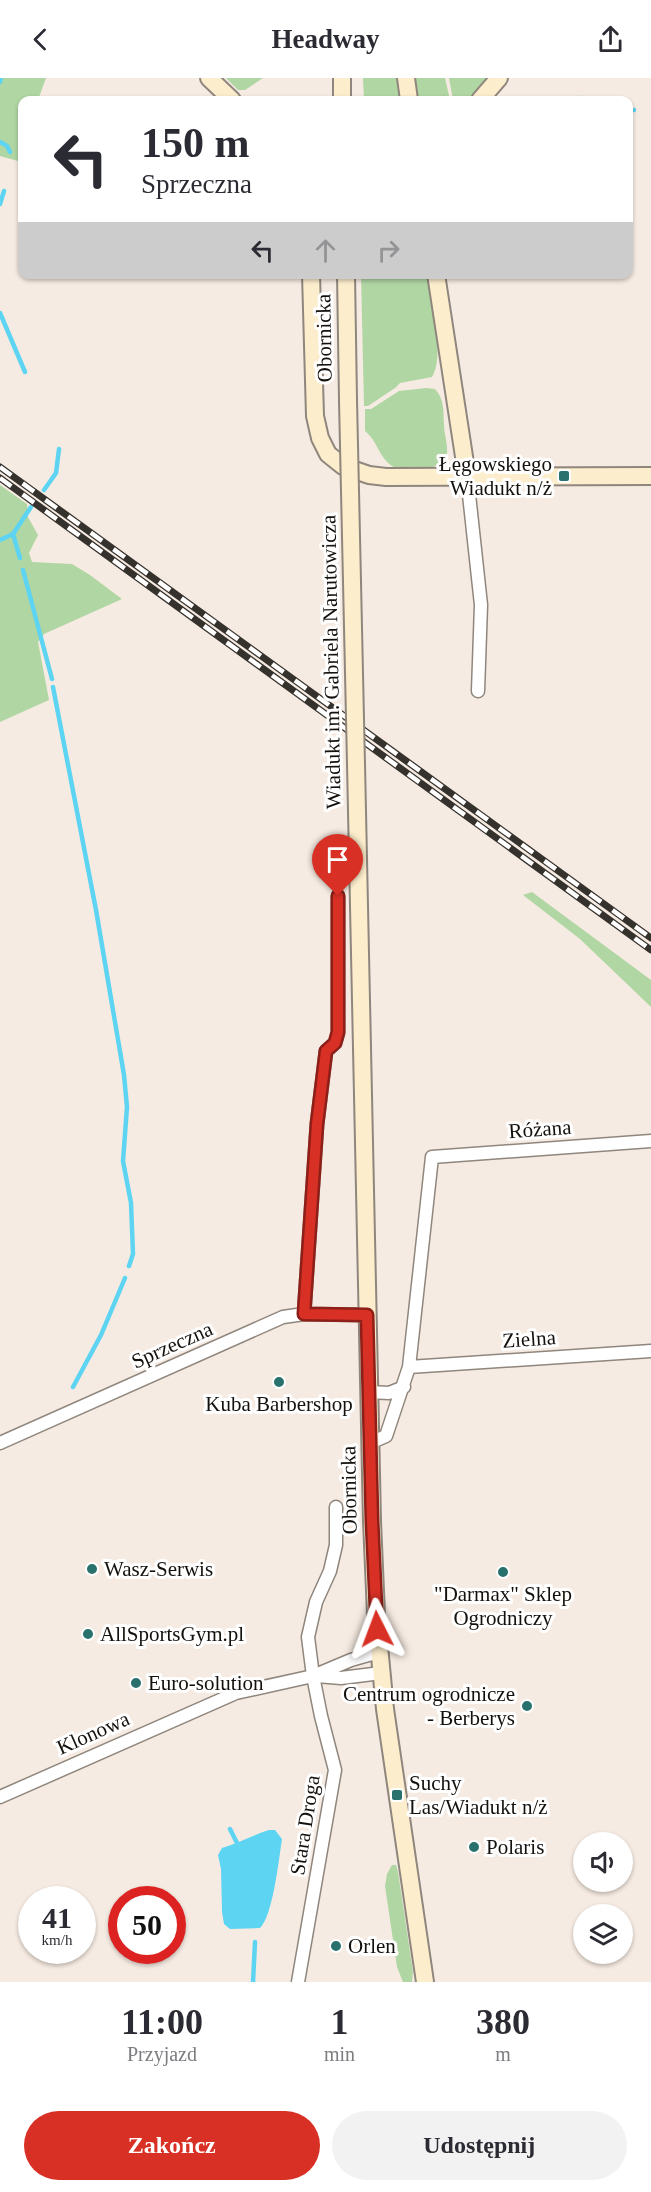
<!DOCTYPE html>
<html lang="pl">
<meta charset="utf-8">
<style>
body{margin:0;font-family:Georgia,serif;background:#f2f2f3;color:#2b2b33;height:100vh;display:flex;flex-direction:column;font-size:22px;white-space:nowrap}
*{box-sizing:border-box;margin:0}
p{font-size:20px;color:#7c7c81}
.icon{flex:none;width:33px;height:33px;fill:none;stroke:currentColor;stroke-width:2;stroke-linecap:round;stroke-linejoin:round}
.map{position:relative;height:1904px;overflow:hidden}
.panel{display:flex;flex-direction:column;background:#fff;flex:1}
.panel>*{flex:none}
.top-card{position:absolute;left:18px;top:18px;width:615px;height:183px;border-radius:12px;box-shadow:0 2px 4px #0004;background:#fff;color:#2b2b33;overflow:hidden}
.controls{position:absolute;left:573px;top:1754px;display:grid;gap:12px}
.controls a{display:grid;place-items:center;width:60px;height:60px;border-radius:50%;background:#fff;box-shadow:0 2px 4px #0004;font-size:30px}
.speed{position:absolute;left:18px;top:1808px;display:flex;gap:12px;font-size:30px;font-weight:700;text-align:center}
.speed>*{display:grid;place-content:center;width:78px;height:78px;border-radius:50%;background:#fff;box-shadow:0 2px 4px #0004;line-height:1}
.speed small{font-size:15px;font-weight:400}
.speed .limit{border:9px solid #d22;background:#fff;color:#111}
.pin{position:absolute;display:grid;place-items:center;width:51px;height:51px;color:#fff;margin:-62px -26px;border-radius:50% 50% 50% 0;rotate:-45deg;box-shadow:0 0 6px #0007}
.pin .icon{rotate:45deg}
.me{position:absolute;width:66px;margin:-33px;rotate:357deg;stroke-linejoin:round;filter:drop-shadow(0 0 4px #0008)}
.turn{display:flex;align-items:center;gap:21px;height:126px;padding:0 24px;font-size:27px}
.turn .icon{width:78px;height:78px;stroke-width:2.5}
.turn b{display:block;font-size:42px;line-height:51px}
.lanes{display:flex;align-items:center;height:57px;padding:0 24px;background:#0003;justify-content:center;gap:30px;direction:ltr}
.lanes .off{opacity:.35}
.eta{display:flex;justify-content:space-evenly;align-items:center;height:102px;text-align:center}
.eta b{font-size:36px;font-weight:700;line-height:42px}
.button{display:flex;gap:12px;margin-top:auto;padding:12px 24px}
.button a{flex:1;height:69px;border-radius:36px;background:#d93025;color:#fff;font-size:24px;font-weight:700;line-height:69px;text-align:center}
.button a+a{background:#f2f2f3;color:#2b2b33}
header{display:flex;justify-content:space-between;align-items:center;height:78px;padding:0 24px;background:#fff;font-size:27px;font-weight:700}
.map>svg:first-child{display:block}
.green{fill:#b0d6a3}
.water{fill:#5dd4f2}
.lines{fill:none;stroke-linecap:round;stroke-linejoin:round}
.stream{stroke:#5dd4f2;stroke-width:4.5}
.street-casing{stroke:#8f867d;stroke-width:15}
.secondary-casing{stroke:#8f867d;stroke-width:20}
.street{stroke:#fff;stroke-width:12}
.secondary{stroke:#fcedcc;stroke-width:16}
.rail-casing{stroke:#35312c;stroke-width:7}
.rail{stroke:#fff;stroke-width:4.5;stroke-dasharray:14;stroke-linecap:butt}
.secondary-bridge-casing{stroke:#8f867d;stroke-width:20;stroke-linecap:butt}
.secondary-bridge{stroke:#fcedcc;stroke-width:16}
.route-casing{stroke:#8d1f18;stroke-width:15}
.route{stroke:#d93025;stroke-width:10}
.poi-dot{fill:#28716d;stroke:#fff;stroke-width:2}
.labels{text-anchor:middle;stroke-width:6;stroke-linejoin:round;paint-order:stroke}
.street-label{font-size:21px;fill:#14110d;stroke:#fff}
.poi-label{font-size:21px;fill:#14110d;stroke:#fff;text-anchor:start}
</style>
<header><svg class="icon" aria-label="back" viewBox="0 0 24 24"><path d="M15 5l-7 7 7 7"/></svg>Headway<svg class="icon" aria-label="share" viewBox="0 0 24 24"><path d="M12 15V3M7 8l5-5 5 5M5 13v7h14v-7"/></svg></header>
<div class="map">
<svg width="651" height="1904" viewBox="0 0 651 1904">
<rect width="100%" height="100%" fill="#f6ebe2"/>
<path class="green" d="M 0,0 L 46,0 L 38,22 L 22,22 L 22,69 L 18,83 L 0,78 Z
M 226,0 L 263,0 L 245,12 L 238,12 Z
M 363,0 L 399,0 L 402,22 L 364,22 Z
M 413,0 L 445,0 L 450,22 L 417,22 Z
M 449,0 L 492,0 L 472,22 L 453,22 Z
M 361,197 L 427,197 C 432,220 445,279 432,299 L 400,305 L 395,310 L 368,328 L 364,328 Z
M 426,310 L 435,311 C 445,322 443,333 444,347 C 444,356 448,366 447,375 C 444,392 411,395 398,391 C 379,384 379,364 365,353 L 365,331 L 371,331 L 399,313 Z
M 0,407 L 27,426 L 28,439 L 38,457 L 29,475 L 32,484 L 72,486 L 90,497 L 122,521 L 44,556 L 38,564 L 49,622 L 0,644 Z
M 532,814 L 651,902 L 651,929 L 580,861 L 523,817 Z
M 392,1787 L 396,1787 L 398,1794 L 413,1894 L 412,1904 L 403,1904 L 397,1889 L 385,1808 L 387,1796 Z"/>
<path class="water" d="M 269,1752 L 275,1752 L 282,1761 C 279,1780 273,1838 260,1850 L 230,1851 L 224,1846 L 222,1834 L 221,1791 L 218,1777 L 222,1770 C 239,1765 253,1757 269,1752 Z"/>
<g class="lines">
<path class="stream" d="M 0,4 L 1,0
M 581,20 L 589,22
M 628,32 L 634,32
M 0,64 L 7,68 L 10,74
M 0,126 L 4,113
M 0,235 L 25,294
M 44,412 L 56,395 L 59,371
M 0,462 L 13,456
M 20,480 L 13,456 L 31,429
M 23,492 L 52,601
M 53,609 L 96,832 L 124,997 L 127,1029 L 123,1083 L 131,1125 L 133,1176 L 129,1188
M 73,1309 L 101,1257 L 125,1200
M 230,1751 L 239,1769
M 253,1904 L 255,1864"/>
<defs>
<path id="street" d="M 467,398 L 481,527 L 478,613
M 304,1236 L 317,1046 L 326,973 L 335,965 L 338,955 L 338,818
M 409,1289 L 651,1273
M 369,1314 L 389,1315 L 404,1309
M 0,1365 L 283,1239 L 304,1236 L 367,1237
M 370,1365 L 386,1358 L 409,1289 L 432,1079 L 651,1063
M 317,1598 L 341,1600 L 381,1595
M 0,1719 L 236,1615 L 313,1598 L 351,1582 L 379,1574
M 298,1904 L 335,1692 L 321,1638 L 313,1598 L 308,1559 L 316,1524 L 330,1493 L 336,1467 L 336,1429"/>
<path id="secondary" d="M 209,0 L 232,22
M 342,0 L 342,22
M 406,0 L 409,22
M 480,22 L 499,0
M 311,196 L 315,338 L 320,360 L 328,376 L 343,388 L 369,397 L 386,399 L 651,398
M 346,196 L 348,322
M 436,196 L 467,398
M 356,686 L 372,1443 L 376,1536 L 385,1631 L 425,1904"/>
</defs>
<use href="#street" class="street-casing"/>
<use href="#secondary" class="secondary-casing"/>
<use href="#street" class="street"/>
<use href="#secondary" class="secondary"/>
<defs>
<path id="rail" d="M 0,389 L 651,860
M 0,400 L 651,872"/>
</defs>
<use href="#rail" class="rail-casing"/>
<use href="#rail" class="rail"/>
<defs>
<path id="secondary-bridge" d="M 348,322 L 356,686"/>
</defs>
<use href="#secondary-bridge" class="secondary-bridge-casing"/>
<use href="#secondary-bridge" class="secondary-bridge"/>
</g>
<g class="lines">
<defs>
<path id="route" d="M 338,818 L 338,954 L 335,965 L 326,973 L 317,1046 L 304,1236 L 367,1237 L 372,1443 L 377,1551"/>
</defs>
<use href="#route" class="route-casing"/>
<use href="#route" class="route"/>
</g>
<g class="poi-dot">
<rect x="558" y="392" width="12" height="12" rx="3"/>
<circle cx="279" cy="1304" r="6"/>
<circle cx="92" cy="1491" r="6"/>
<circle cx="503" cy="1494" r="6"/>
<circle cx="88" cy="1556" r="6"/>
<circle cx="136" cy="1605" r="6"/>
<circle cx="527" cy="1628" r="6"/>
<rect x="391" y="1711" width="12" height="12" rx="3"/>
<circle cx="474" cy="1769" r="6"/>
<circle cx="336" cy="1868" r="6"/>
</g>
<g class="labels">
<g class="street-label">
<text transform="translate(324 260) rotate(-91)" y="7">Obornicka</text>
<text transform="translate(331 584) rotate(-91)" y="7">Wiadukt im. Gabriela Narutowicza</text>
<text transform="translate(540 1051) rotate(-4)" y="7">Różana</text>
<text transform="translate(529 1261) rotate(-4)" y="7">Zielna</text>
<text transform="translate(172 1267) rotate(-24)" y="7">Sprzeczna</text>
<text transform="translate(349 1412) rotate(-91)" y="7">Obornicka</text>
<text transform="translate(93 1655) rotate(-24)" y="7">Klonowa</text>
<text transform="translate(305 1747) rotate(-81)" y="7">Stara Droga</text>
</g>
<g class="poi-label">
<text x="552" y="393" text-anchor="end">Łęgowskiego<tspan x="552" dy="24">Wiadukt n/ż</tspan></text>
<text x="279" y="1333" text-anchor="middle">Kuba Barbershop</text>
<text x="104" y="1498">Wasz-Serwis</text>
<text x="503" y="1523" text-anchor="middle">"Darmax" Sklep<tspan x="503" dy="24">Ogrodniczy</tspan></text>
<text x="100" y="1563">AllSportsGym.pl</text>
<text x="148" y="1612">Euro-solution</text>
<text x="515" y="1623" text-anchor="end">Centrum ogrodnicze<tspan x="515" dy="24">- Berberys</tspan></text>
<text x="409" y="1712">Suchy<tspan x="409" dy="24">Las/Wiadukt n/ż</tspan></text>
<text x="486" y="1776">Polaris</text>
<text x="348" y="1875">Orlen</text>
</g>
</g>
</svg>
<div class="controls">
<a><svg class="icon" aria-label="sound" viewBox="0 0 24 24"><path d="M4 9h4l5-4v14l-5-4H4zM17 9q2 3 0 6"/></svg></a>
<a><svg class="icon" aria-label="layers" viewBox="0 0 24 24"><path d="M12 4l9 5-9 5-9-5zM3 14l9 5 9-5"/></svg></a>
</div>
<div class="speed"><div>41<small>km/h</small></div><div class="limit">50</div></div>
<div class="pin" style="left:338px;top:818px;background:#d93025"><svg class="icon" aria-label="arrive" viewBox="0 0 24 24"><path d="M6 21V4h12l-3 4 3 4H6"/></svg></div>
<svg class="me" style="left:377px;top:1551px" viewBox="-20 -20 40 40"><path d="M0-17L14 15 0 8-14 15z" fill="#d93025" stroke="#fff" stroke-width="4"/></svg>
<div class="top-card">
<div class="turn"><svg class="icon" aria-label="left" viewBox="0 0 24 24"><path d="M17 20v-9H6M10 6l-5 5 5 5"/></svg><div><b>150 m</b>Sprzeczna</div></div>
<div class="lanes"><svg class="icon" aria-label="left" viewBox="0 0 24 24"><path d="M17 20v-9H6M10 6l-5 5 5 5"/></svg><svg class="icon off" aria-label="ahead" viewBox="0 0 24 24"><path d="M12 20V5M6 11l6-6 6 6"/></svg><svg class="icon off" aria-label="right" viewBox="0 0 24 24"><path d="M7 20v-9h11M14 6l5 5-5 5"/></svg></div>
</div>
</div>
<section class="panel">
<div class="eta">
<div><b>11:00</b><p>Przyjazd</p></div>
<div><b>1</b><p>min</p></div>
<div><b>380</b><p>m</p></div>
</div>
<div class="button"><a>Zakończ</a><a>Udostępnij</a></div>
</section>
